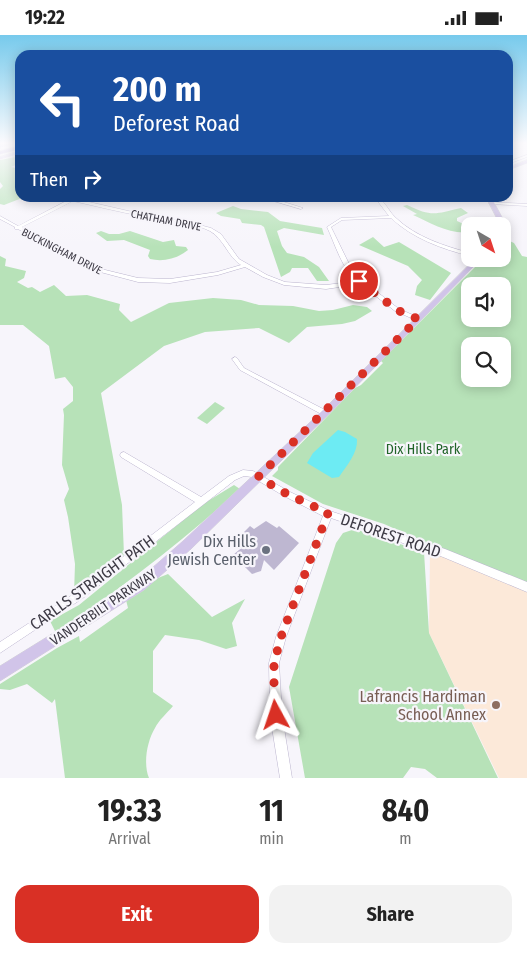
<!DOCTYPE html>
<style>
body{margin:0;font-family:"Fira Sans Condensed",sans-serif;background:#f2f2f2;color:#222;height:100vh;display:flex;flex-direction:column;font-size:19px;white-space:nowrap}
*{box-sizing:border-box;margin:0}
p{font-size:16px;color:#767676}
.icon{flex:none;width:28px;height:28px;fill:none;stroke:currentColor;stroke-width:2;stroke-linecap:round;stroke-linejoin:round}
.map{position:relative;height:743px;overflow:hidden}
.panel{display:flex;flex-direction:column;background:#fff;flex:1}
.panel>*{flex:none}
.top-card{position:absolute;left:15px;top:15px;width:498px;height:152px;border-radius:15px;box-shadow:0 2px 12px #0003;background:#1a4fa0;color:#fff;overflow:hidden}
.needle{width:32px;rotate:141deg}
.buttons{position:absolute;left:461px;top:182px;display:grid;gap:10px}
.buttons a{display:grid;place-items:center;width:50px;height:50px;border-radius:10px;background:#fff;box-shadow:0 2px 12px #0003;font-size:25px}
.pin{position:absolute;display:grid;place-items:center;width:42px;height:42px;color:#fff;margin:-21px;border:2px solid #fff;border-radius:50%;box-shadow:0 1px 5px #0007}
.me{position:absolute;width:55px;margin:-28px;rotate:355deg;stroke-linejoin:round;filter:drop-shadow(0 0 4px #0008)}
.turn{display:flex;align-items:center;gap:18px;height:105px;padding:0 15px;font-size:22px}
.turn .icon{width:65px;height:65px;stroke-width:2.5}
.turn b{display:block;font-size:35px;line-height:42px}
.then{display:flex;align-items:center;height:48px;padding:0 15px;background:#0003;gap:10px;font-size:19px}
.eta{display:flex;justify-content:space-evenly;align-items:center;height:85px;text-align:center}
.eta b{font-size:30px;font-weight:700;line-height:35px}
.action{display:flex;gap:10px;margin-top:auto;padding:10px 15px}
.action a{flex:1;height:58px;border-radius:15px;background:#d93025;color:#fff;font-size:20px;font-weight:700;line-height:58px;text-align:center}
.action a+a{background:#f2f2f2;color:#222}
.status{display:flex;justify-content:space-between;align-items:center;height:35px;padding:0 25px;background:#fff;direction:ltr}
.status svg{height:14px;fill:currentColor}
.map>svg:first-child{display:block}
.education{fill:#fce9d9}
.green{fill:#b7e2b8;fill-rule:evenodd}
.water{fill:#6debf3}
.building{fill:#beb7d1}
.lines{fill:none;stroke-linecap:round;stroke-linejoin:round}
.minor-casing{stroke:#bcb5cf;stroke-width:1}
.major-casing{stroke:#d4d4d6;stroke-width:1}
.highway-casing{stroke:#d4d4d6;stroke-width:1}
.minor{fill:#fff;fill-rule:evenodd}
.major{fill:#d1c4e9;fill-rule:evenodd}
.highway{fill:#b29ddb;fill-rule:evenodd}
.route{stroke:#d93025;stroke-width:9;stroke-dasharray:0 16.2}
.worship-dot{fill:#6b7280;stroke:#f7f5fb;stroke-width:2}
.education-dot{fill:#8d6e63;stroke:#f7f5fb;stroke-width:2}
.labels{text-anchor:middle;stroke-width:4.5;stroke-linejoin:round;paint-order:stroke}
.far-street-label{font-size:11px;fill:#3d3a45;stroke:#f7f5fb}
.park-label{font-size:14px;fill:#216429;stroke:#f7f5fb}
.street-label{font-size:14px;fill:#3d3a45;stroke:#f7f5fb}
.near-street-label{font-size:16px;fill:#3d3a45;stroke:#f7f5fb}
.near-worship-label{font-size:16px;fill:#5b616d;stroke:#f7f5fb;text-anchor:end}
.near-education-label{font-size:16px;fill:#785e54;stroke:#f7f5fb;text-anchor:end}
</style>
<div class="status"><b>19:22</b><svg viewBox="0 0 49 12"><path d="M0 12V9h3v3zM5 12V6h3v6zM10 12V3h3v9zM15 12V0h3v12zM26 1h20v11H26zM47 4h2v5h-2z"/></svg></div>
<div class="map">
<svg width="527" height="743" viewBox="0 0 527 743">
<rect width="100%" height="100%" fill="#f7f5fb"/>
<path class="education" d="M 430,516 L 527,552 L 527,743 L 499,743 L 429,598 Z"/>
<path class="green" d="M 16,122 L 20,124 L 20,128 L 11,132 L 20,134 L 20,162 L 22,163 L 4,170 L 0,169 L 0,154 L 3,151 L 0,147 L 0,125 Z
M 407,170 C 432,182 435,179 461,173 L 468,178 L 457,183 L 457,186 L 468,191 L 490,186 L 495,191 L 470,191 L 470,197 C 450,200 431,188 413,180 L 417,179 L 403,171 Z
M 233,171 L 241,174 L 268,177 L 280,186 L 322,193 L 324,200 L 284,193 L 277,196 L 282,211 L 287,218 L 304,222 L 319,232 L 329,246 L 317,246 L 308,233 L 292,233 L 290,237 L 281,242 L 264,192 L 261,190 L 242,188 L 240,184 L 221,181 L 216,178 Z
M 101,196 L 109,199 L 119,199 L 130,196 L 163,207 L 174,205 L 176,211 L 186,212 L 188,215 C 177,224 163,227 150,224 L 148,221 L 150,215 L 124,205 L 107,206 L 96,198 Z
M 373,202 L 384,212 L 399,207 L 451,238 L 430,265 L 415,260 L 417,251 L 422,245 L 408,231 L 359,210 Z
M 505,204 L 514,208 L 522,221 L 527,222 L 527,552 L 384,489 L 323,469 L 272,441 L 278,435 L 278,432 L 355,353 L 361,350 L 383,328 L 381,326 L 483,224 L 502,224 L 503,205 ZM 470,251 L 502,251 L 502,284 L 470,284 ZM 470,311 L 502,311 L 502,344 L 470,344 Z
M 0,221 L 6,224 L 5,231 L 26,236 L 24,243 L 17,247 L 28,253 L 32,252 L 40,257 L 54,250 L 66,261 L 87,260 L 120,269 L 119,275 L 131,287 L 169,268 L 213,263 L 241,265 L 259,270 L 293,271 L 319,276 L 333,275 L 353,270 L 367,272 L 372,276 L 355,286 L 342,289 L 307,292 L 289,308 L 259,293 L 205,297 L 164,311 L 101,358 L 122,470 L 124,520 L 97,544 L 74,559 L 75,529 L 68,482 L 64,465 L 69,454 L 62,430 L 64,380 L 63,374 L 73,366 L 73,352 L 65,342 L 55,344 L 49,311 L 23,290 L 0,290 Z
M 215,367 L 225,373 L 207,389 L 197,383 Z
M 234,450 L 240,454 C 181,508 122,552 56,598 L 50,586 L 79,570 L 203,469 Z
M 355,494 L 424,517 L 429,598 L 498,743 L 437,743 L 425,734 L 411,732 L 403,743 L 305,743 L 289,652 L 336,508 L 343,498 Z
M 168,539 L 212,582 L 245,564 L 232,588 L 237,611 L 226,614 L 199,605 L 165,600 L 153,616 L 153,657 L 173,671 C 167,678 159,685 155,693 C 147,706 143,729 149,743 L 65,743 L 55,664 L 52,668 L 27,649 L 10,655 L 0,654 L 0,649 L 57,613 L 79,601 L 80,607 L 128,573 L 126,565 L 158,543 Z"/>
<path class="water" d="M 338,395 L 345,397 L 357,404 C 358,418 347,430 339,442 L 332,443 L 307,428 L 313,418 Z"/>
<path class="building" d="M 266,486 L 277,493 L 279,491 L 299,508 L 274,535 L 264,525 L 261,536 L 252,539 L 233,520 L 246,509 L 244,507 L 246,505 L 241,500 L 250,491 L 254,494 Z"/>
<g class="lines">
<defs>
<path id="minor" d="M 527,120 L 527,122 L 508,129 L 508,127 Z
M 74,162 L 78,162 L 76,164 L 137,178 L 188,187 L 211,193 L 221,199 L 239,224 L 267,240 L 285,247 L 326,250 L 357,246 C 342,234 335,209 327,192 L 341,183 L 389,181 L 376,164 L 367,162 L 387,164 L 426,162 L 387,166 L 381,165 C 387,170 390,178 396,183 C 416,202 444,211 470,218 L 470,221 C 442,214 412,203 391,183 L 342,185 L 331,192 L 354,239 L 399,274 L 420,283 L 421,284 L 418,286 L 395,276 L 360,249 L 326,254 L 284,250 L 263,242 L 245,232 L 218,240 L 170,248 L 138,247 L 89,234 L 18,194 L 15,194 L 15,192 L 0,184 L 0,181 L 18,191 ZM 73,166 C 96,171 119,177 142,181 C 161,185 193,187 210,196 C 224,204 228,222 241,230 L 217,237 L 170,244 L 138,243 L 93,232 L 22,192 Z
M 260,162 L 268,162 L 303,173 L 301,174 Z
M 490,167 L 527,169 L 527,171 L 491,169 L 489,168 Z
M 235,322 L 237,323 L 244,333 L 327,376 L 328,378 L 327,380 L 323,380 L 240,335 L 232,324 Z
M 124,417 L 201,462 L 229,441 L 243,435 L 253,436 L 290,457 L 330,476 L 445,514 L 527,547 L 527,557 L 443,522 L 331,483 L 286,602 L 279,628 L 282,680 L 292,743 L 280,743 L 270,680 L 269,628 L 276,602 L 323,481 L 284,461 L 252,442 L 244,441 L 235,445 L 83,563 L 0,618 L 0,607 L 77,557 L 195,467 L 121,422 L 120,420 L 121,418 Z"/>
<path id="major" d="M 9,108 L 15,108 L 0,112 L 0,110 Z
M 20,116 L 20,118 L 0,124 L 0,122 Z
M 527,125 L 527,128 L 508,135 L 508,133 Z
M 486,162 L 491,162 L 503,184 L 504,192 L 499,191 L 497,184 Z
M 475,224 L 481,224 L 328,380 L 191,514 L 144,555 L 0,646 L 0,631 L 136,547 L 183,506 L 322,376 Z"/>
<path id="highway" d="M 18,111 L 20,111 L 20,114 L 0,119 L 0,116 Z"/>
</defs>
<use href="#minor" class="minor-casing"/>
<use href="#major" class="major-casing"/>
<use href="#highway" class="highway-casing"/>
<use href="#minor" class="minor"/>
<use href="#major" class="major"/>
<use href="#highway" class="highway"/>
</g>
<linearGradient id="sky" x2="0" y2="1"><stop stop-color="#77caec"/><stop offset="0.51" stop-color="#fbfafd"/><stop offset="1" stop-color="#fbfafd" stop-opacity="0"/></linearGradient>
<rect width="527" height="212" fill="url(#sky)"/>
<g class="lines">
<path class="route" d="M 276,680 L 274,649 L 274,628 L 281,602 L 328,478 L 287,459 L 258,442 L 418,284 L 397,275 L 359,246"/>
</g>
<circle class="worship-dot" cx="266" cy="515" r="5"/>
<circle class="education-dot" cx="496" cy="670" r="5"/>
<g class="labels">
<g class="far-street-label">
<text transform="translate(166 185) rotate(11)" y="4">CHATHAM DRIVE</text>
<text transform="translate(62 216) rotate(27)" y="4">BUCKINGHAM DRIVE</text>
</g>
<g class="park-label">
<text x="423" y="419">Dix Hills Park</text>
</g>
<g class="street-label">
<text transform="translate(103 572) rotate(-34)" y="5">VANDERBILT PARKWAY</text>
</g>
<g class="near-street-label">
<text transform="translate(391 500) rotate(19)" y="6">DEFOREST ROAD</text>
<text transform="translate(92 547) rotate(-36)" y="6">CARLLS STRAIGHT PATH</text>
</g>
<g class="near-worship-label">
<text x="256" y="512">Dix Hills<tspan x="256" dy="18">Jewish Center</tspan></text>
</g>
<g class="near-education-label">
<text x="486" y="667">Lafrancis Hardiman<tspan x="486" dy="18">School Annex</tspan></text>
</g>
</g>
</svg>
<div class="buttons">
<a><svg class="needle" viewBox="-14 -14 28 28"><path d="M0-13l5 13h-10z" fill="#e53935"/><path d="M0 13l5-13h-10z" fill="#767676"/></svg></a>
<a><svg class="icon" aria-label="sound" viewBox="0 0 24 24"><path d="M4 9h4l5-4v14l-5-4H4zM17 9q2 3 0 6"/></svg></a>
<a><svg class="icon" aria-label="search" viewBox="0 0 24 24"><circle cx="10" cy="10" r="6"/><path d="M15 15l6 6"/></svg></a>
</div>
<div class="pin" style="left:359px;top:246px;background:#d93025"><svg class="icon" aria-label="arrive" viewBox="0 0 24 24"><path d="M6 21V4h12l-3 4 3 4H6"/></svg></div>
<svg class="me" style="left:276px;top:680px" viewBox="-20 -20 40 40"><path d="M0-17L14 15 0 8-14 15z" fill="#d93025" stroke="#fff" stroke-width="4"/></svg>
<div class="top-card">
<div class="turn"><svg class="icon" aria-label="left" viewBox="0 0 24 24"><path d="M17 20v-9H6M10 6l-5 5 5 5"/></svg><div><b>200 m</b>Deforest Road</div></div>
<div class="then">Then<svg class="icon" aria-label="right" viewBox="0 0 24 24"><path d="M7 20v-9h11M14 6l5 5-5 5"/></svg></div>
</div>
</div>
<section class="panel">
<div class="eta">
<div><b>19:33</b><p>Arrival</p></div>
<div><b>11</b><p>min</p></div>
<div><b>840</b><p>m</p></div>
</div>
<div class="action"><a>Exit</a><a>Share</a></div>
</section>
